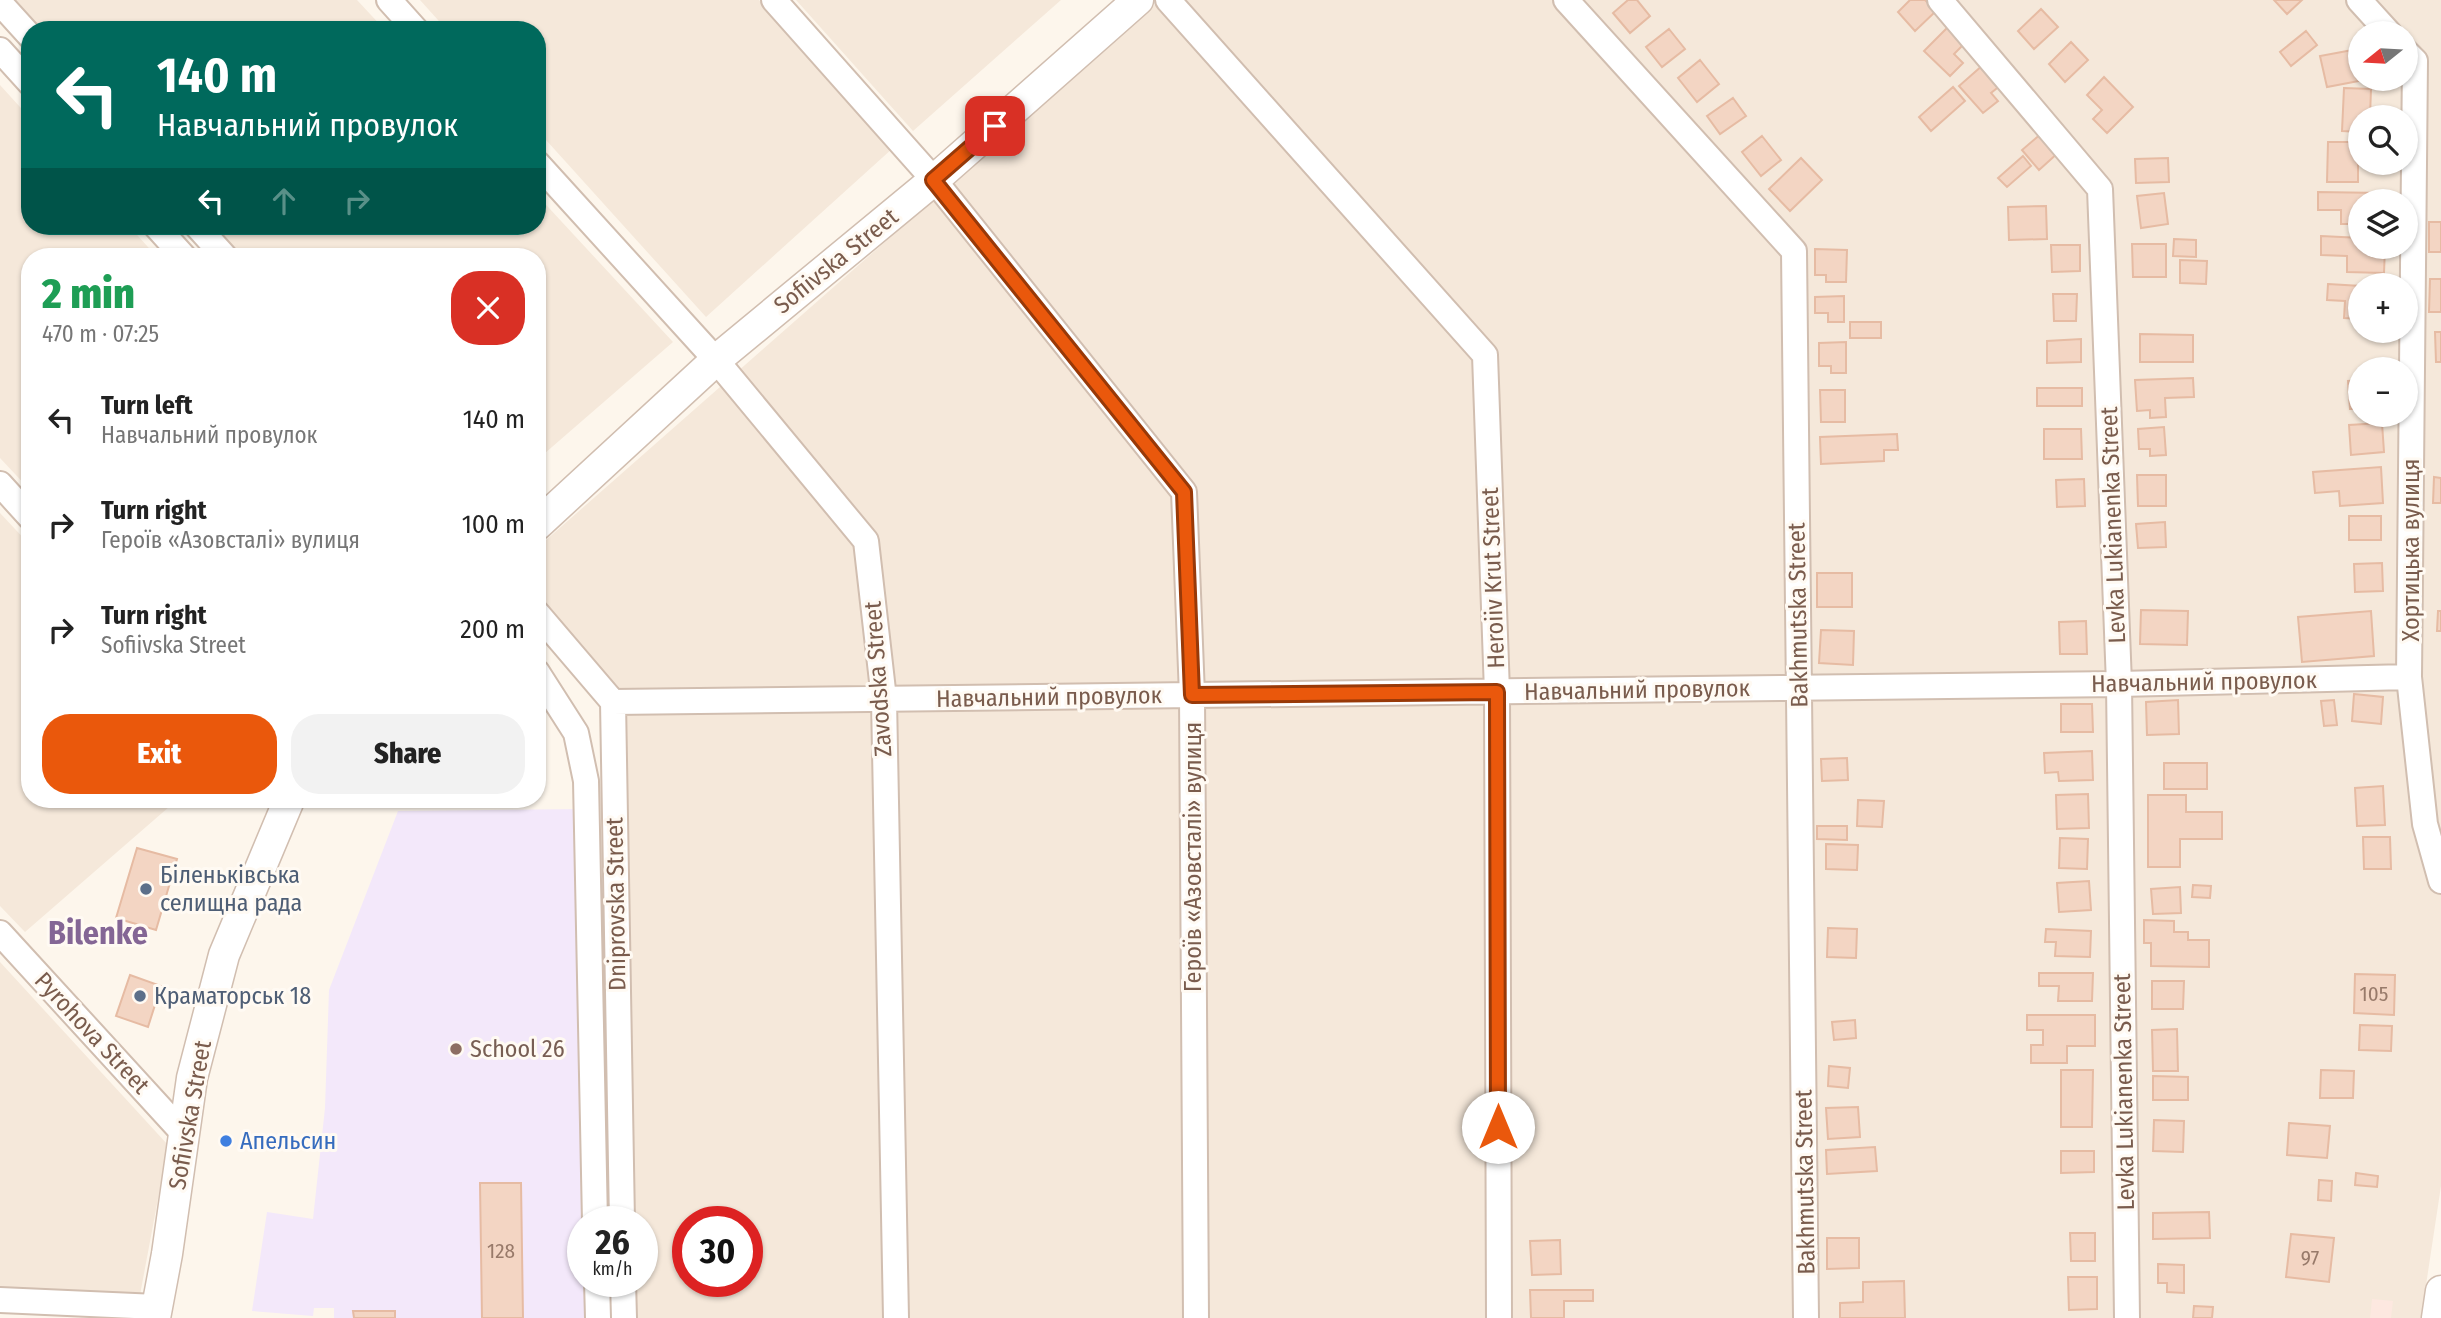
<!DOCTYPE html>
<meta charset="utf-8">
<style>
body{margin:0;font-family:"Fira Sans Condensed",sans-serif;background:#f2f2f2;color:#222;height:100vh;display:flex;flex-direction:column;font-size:26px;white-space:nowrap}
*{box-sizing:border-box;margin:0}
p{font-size:23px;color:#767676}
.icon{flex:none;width:38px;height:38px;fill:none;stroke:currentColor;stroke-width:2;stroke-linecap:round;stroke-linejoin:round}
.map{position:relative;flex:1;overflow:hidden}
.sheet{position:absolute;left:21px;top:248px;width:525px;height:560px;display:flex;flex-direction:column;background:#fff;border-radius:28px;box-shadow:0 2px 5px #0004}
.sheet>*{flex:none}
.top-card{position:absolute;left:21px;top:21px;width:525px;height:214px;border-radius:28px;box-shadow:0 2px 5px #0004;background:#00695c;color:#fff;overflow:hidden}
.needle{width:46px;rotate:252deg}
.fabs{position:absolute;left:2348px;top:21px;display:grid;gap:14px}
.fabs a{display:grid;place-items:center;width:70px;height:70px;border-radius:50%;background:#fff;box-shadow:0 2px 5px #0004;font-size:35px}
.speed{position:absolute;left:567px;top:1206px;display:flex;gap:14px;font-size:35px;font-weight:700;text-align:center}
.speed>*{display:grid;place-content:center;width:91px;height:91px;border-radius:50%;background:#fff;box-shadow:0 2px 5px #0004;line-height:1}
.speed small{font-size:18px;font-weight:400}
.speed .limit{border:10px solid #d22;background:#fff;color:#111}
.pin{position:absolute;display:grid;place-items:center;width:60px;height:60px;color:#fff;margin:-30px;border-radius:14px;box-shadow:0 4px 10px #0006}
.me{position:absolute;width:77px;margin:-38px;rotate:0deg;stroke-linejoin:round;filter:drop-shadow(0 0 5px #0008)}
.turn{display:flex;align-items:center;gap:24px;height:147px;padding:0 21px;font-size:32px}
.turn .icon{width:91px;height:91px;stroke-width:2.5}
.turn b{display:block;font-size:49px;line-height:60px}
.lanes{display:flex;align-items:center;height:66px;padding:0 21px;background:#0003;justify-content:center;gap:35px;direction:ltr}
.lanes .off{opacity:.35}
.round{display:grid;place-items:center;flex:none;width:74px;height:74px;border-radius:28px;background:#f2f2f2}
.overview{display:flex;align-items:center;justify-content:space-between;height:119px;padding:0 21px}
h1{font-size:42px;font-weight:800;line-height:52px;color:#1e9e55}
.button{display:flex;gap:14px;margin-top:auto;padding:14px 21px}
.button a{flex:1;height:80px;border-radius:28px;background:#ea580c;color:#fff;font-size:28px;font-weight:800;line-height:80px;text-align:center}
.button a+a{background:#f2f2f2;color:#222}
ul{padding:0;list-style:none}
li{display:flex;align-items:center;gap:21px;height:105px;padding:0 21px}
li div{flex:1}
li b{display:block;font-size:26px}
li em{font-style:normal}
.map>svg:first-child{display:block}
.residential{fill:#f5e8da;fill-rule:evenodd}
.commercial{fill:#fde8e0}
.education{fill:#f3e8fa}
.building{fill:#f3d5c3;stroke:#e6bba3;stroke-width:2}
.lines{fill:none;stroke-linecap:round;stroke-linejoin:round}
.minor-casing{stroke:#d1beb0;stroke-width:28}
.tertiary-casing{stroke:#d1beb0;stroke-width:33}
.minor{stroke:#fff;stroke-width:24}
.tertiary{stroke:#fff;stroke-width:30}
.route-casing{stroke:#983908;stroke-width:18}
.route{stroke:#ea580c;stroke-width:12}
.service-dot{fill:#5c6f8a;stroke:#fffaf3;stroke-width:2.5}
.education-dot{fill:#8d6e63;stroke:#fffaf3;stroke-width:2.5}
.shop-dot{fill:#3f7fe0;stroke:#fffaf3;stroke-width:2.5}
.labels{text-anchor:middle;stroke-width:6;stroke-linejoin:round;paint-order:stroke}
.number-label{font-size:21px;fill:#987a6a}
.street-label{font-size:24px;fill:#7a5c4d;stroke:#fffaf3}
.service-label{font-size:24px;fill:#4e5e75;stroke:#fffaf3;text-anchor:start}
.education-label{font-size:24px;fill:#785e54;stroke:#fffaf3;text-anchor:start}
.shop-label{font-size:24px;fill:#366cbe;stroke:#fffaf3;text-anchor:start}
.district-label{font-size:32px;font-weight:bold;fill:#846695;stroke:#fffaf3}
</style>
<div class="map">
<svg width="2441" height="1318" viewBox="0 0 2441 1318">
<rect width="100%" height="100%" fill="#fdf6ec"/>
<path class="residential" d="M 0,0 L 357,0 L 385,30 L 30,30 Z
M 420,0 L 759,0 L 893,148 L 706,317 L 537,130 L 537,30 L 447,30 Z
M 796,0 L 1061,0 L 913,131 Z
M 1160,0 L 2441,0 L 2441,1186 L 2421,1318 L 626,1318 L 625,1281 L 642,1281 L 642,1222 L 625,1221 L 620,781 L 599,686 L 537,604 L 537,548 ZM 2361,33 L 2406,33 L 2406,79 L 2361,79 ZM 2361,117 L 2406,117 L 2406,163 L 2361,163 ZM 2361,201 L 2406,201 L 2406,247 L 2361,247 ZM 2361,285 L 2406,285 L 2406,331 L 2361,331 ZM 2361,369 L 2406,369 L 2406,415 L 2361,415 ZM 688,1222 L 747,1222 L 747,1281 L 688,1281 Z
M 0,85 L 30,118 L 30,226 L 129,226 L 157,257 L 30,257 L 30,490 L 0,458 Z
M 537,195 L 673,342 L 537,460 L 537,257 L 221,257 L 193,226 L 537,226 Z
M 0,513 L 30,545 L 30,800 L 177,800 L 25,932 L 0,906 Z
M 0,962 L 168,1145 L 140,1295 L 0,1288 Z"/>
<path class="commercial" d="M 2372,1299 L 2393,1301 L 2391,1318 L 2370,1318 Z"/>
<path class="education" d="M 586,809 L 583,1222 L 585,1318 L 334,1318 L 334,1308 L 314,1308 L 313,1316 L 252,1311 L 267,1212 L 313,1219 L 325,1108 L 329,990 L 398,811 Z"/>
<path class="building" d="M 1628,0 L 1637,0 L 1650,16 L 1630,33 L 1613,13 Z
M 1910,0 L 1925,0 L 1936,11 L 1915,31 L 1898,12 Z
M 2274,0 L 2302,0 L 2287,14 Z
M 2041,9 L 2058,27 L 2034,49 L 2018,31 Z
M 1948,27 L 1965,43 L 1954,54 L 1963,63 L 1950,76 L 1924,51 Z
M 1669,29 L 1685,49 L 1662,67 L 1646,47 Z
M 2306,31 L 2317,45 L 2291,66 L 2280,52 Z
M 2071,42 L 2088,60 L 2065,82 L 2049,64 Z
M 2358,49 L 2361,79 L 2364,80 L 2327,87 L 2320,56 Z
M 1700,60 L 1719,84 L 1697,102 L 1678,78 Z
M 1983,65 L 2001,85 L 1991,93 L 1998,101 L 1983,113 L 1959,86 Z
M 2104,77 L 2133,107 L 2107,133 L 2093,119 L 2102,110 L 2087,95 Z
M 1953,87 L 1965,101 L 1931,131 L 1919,117 Z
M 2344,88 L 2371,89 L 2370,117 L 2361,117 L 2361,132 L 2342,131 Z
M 1733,98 L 1746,116 L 1720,134 L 1707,116 Z
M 2042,133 L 2059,152 L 2039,170 L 2022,150 Z
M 1762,136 L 1781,160 L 1761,176 L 1742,152 Z
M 2328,142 L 2358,142 L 2358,182 L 2327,182 Z
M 2023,156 L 2031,166 L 2007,187 L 1998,178 Z
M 1801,158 L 1822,180 L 1790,211 L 1769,189 Z
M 2168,158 L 2169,182 L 2136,183 L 2135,159 Z
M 2318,192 L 2382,193 L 2382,201 L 2361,201 L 2361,224 L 2341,224 L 2341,210 L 2318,210 Z
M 2164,193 L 2168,224 L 2141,228 L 2137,196 Z
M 2046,206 L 2047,239 L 2009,240 L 2008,207 Z
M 2429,222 L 2441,222 L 2441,252 L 2429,252 Z
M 2321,236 L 2361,238 L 2361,247 L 2385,247 L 2384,273 L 2347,272 L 2347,256 L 2321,255 Z
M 2174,239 L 2196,240 L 2196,257 L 2173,256 Z
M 2132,244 L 2166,244 L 2166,277 L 2133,277 Z
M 2051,245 L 2080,245 L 2080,271 L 2052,272 Z
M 1815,249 L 1847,250 L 1846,282 L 1826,282 L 1826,275 L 1815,275 Z
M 2180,260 L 2207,261 L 2206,284 L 2180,283 Z
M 2430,279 L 2441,279 L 2441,312 L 2429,312 Z
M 2328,284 L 2361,286 L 2361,319 L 2344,318 L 2345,301 L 2327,300 Z
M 2053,294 L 2077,294 L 2076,321 L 2054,321 Z
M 1844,296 L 1844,322 L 1828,322 L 1828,313 L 1815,313 L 1815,297 Z
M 1850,322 L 1881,322 L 1881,338 L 1850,338 Z
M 2435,332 L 2441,332 L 2441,362 L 2436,362 Z
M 2140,334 L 2193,335 L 2193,362 L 2140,362 Z
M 2081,339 L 2081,362 L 2047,363 L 2047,341 Z
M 1846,342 L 1846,373 L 1831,373 L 1831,366 L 1819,366 L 1819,343 Z
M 2193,378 L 2194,397 L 2165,398 L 2166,417 L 2150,418 L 2150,410 L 2137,411 L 2135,380 Z
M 2361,380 L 2361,409 L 2350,409 L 2348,381 Z
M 2037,388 L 2082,388 L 2082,406 L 2037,406 Z
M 1820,390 L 1845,390 L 1845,422 L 1821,422 Z
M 2382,423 L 2384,452 L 2351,455 L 2349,425 Z
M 2164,427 L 2166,455 L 2150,456 L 2150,449 L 2139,449 L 2138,429 Z
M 2044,429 L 2081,429 L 2082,459 L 2044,459 Z
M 1897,434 L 1898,450 L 1884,450 L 1884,461 L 1821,464 L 1820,437 Z
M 2381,467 L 2383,503 L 2340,506 L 2339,491 L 2315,493 L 2313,472 Z
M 2137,475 L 2166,475 L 2166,506 L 2138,506 Z
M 2434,477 L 2441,478 L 2441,503 L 2433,503 Z
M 2084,479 L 2085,506 L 2057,507 L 2056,480 Z
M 2349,516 L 2381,516 L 2381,540 L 2349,540 Z
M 2165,522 L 2166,547 L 2138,548 L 2136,524 Z
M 2382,563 L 2383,591 L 2355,592 L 2354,564 Z
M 1817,573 L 1852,573 L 1852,607 L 1817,607 Z
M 2141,610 L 2188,611 L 2187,645 L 2140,644 Z
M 2371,611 L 2374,656 L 2302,662 L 2298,617 Z
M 2438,611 L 2441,611 L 2441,631 L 2437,631 Z
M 2086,621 L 2087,654 L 2060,654 L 2059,622 Z
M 1821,630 L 1854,631 L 1853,665 L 1819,663 Z
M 2354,694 L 2383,697 L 2381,724 L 2352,721 Z
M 2178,700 L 2179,734 L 2147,735 L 2146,702 Z
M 2334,700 L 2337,725 L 2324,726 L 2321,701 Z
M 2061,704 L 2092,704 L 2093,732 L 2061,732 Z
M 2092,751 L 2093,780 L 2059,781 L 2058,772 L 2045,773 L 2044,753 Z
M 1847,758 L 1848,780 L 1822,781 L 1821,759 Z
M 2164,763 L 2207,763 L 2207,789 L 2164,789 Z
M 2383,786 L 2385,825 L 2357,826 L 2355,788 Z
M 2088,794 L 2089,828 L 2057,829 L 2056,795 Z
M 2148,795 L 2186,795 L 2186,812 L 2222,812 L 2222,839 L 2180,839 L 2180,867 L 2148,867 Z
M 1858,800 L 1884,801 L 1882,827 L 1857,826 Z
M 1817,826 L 1847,826 L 1847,840 L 1817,839 Z
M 2363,837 L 2390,837 L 2391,869 L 2364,869 Z
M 2060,838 L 2088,839 L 2087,869 L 2059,868 Z
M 1826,844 L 1858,845 L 1857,870 L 1826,869 Z
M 137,848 L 177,859 L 156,930 L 116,918 Z
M 2089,881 L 2091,910 L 2059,912 L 2057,883 Z
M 2193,885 L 2211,886 L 2210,898 L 2192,897 Z
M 2180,887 L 2181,913 L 2153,914 L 2151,889 Z
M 2144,920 L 2174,921 L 2174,932 L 2188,932 L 2188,940 L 2209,940 L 2209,967 L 2151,966 L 2151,943 L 2144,943 Z
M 1828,928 L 1857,929 L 1856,958 L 1827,957 Z
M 2046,929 L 2091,931 L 2090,957 L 2055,956 L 2056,942 L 2045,942 Z
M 2039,973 L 2093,973 L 2092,1001 L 2058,1001 L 2059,986 L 2039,986 Z
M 2355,974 L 2395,975 L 2394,1015 L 2354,1013 Z
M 130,975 L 161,986 L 148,1027 L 116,1016 Z
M 2152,981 L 2184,981 L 2183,1009 L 2152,1009 Z
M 2027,1015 L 2095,1015 L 2095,1046 L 2067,1046 L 2067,1063 L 2031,1063 L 2031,1045 L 2043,1045 L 2043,1030 L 2027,1030 Z
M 1855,1020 L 1856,1038 L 1834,1040 L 1832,1022 Z
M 2360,1025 L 2392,1026 L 2391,1051 L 2359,1050 Z
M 2177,1029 L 2178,1071 L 2153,1071 L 2152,1030 Z
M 1829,1066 L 1850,1068 L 1848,1088 L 1828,1086 Z
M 2061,1070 L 2093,1070 L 2092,1127 L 2061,1127 Z
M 2321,1070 L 2354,1071 L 2353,1098 L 2320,1098 Z
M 2153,1076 L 2188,1077 L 2188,1100 L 2153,1100 Z
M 1858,1107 L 1860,1137 L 1828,1139 L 1826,1108 Z
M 2154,1120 L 2184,1121 L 2183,1152 L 2153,1151 Z
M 2289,1123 L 2330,1126 L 2327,1158 L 2287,1155 Z
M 1875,1147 L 1877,1171 L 1827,1174 L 1826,1150 Z
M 2061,1151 L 2094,1151 L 2094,1172 L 2061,1173 Z
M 2356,1173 L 2378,1176 L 2377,1187 L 2355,1185 Z
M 2319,1180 L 2332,1181 L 2331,1201 L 2318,1200 Z
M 480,1183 L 521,1183 L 523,1318 L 482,1318 Z
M 2209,1212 L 2210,1238 L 2153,1239 L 2153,1213 Z
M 2070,1233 L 2095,1233 L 2095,1261 L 2071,1261 Z
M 2291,1234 L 2334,1238 L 2329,1282 L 2286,1277 Z
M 1827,1238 L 1859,1238 L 1859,1268 L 1827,1269 Z
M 1560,1240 L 1561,1274 L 1532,1275 L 1530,1241 Z
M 2158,1264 L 2184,1265 L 2184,1293 L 2167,1292 L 2167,1283 L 2158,1283 Z
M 2068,1277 L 2097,1277 L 2097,1309 L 2069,1310 Z
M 1904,1281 L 1905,1318 L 1840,1318 L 1840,1303 L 1863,1302 L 1863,1282 Z
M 1530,1290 L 1593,1290 L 1593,1301 L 1564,1301 L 1564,1318 L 1531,1318 Z
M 2194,1306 L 2213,1307 L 2212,1318 L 2193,1318 Z
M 353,1311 L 395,1311 L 395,1318 L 354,1318 Z"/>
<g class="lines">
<defs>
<path id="minor" d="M 389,0 L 416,30
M 774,0 L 934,180 L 1184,492 L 1192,695 L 1196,1318
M 1168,0 L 1485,355 L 1497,692 L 1499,1318
M 1566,0 L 1794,251 L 1806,1318
M 1940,0 L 2100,189 L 2119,684 L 2127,1318
M 2359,0 L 2389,33
M 0,3 L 30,36
M 0,50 L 30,83
M 2406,52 L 2415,61 L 2409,677 L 2425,824 L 2441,881
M 537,163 L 716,360 L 866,541 L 884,699 L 896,1318
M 156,226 L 184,257
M 197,226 L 225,257
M 0,484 L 30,517
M 537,613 L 613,702 L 622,1222
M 537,672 L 576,733 L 586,781 L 595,1222
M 613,702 L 2119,684 L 2409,677
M 0,933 L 184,1134
M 597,1281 L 598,1318
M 623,1281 L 624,1318
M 0,1300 L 157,1307"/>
<path id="tertiary" d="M 537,525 L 716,360 L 934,180 L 1138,0
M 155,1318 L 167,1254 L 192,1078 L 224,955 L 289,800
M 2437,1318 L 2441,1291"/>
</defs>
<use href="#minor" class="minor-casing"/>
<use href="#tertiary" class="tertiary-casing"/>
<use href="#minor" class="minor"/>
<use href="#tertiary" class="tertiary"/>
</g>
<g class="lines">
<defs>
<path id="route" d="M 995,126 L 933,180 L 1184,492 L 1192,695 L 1497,692 L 1498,1127"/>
</defs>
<use href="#route" class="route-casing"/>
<use href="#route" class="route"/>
</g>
<g class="service-dot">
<circle cx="146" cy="889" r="7"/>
<circle cx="140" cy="996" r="7"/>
</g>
<circle class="education-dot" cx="456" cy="1049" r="7"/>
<circle class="shop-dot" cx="226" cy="1141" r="7"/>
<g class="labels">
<g class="number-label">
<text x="2374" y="1001">105</text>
<text x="501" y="1258">128</text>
<text x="2310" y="1265">97</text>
</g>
<g class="street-label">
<text transform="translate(836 261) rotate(-39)" y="8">Sofiivska Street</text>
<text transform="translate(2113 525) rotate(-92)" y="8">Levka Lukianenka Street</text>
<text transform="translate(2411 550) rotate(-90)" y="8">Хортицька вулиця</text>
<text transform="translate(1493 578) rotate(-92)" y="8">Heroiiv Krut Street</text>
<text transform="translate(1798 615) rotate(-91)" y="8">Bakhmutska Street</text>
<text transform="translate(878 679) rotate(-94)" y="8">Zavodska Street</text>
<text transform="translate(2204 682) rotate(-1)" y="8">Навчальний провулок</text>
<text transform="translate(1637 690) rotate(-1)" y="8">Навчальний провулок</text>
<text transform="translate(1049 697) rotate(-1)" y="8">Навчальний провулок</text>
<text transform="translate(1193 857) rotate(-90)" y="8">Героїв «Азовсталі» вулиця</text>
<text transform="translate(616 904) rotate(-91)" y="8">Dniprovska Street</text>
<text transform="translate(92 1033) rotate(47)" y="8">Pyrohova Street</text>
<text transform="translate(2124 1092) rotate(-91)" y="8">Levka Lukianenka Street</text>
<text transform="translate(190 1115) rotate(-80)" y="8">Sofiivska Street</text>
<text transform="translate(1805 1182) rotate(-91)" y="8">Bakhmutska Street</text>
</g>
<g class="service-label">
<text x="160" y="883">Біленьківська<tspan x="160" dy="28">селищна рада</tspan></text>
<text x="154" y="1004">Краматорськ 18</text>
</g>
<g class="education-label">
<text x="470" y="1057">School 26</text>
</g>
<g class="shop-label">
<text x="240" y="1149">Апельсин</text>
</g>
<g class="district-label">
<text x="98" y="944">Bilenke</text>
</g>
</g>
</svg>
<div class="fabs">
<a><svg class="needle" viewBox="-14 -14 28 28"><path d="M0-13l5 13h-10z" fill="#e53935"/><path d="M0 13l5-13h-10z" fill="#767676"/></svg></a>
<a><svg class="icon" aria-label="search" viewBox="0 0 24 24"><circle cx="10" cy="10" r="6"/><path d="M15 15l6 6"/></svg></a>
<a><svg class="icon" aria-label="layers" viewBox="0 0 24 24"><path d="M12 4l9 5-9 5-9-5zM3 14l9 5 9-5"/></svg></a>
<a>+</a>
<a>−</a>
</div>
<div class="speed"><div>26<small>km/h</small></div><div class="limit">30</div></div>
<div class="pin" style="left:995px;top:126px;background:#d93025"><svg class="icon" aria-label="arrive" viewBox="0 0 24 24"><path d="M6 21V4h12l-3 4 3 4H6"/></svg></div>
<svg class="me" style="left:1498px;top:1127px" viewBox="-20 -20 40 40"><circle r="19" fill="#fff"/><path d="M0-13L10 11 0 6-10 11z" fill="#ea580c"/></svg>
<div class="top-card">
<div class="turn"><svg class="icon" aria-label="left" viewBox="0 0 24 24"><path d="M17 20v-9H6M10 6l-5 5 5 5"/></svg><div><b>140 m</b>Навчальний провулок</div></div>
<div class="lanes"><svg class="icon" aria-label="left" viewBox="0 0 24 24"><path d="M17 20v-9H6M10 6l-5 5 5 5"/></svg><svg class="icon off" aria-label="ahead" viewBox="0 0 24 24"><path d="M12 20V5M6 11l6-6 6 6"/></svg><svg class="icon off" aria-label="right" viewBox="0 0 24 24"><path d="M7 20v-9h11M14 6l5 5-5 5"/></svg></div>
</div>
<section class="sheet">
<div class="overview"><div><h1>2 min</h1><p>470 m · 07:25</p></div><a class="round" style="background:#d93025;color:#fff"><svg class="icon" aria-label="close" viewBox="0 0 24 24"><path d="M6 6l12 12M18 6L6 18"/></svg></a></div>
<ul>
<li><svg class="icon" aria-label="left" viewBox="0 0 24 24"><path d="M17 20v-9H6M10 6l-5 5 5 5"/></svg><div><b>Turn left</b><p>Навчальний провулок</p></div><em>140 m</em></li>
<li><svg class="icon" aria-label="right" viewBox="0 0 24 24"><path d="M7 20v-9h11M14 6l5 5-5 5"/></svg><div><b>Turn right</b><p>Героїв «Азовсталі» вулиця</p></div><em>100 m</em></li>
<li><svg class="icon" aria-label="right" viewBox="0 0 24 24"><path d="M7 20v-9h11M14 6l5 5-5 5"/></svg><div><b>Turn right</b><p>Sofiivska Street</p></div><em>200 m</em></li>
</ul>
<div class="button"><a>Exit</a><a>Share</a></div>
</section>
</div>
